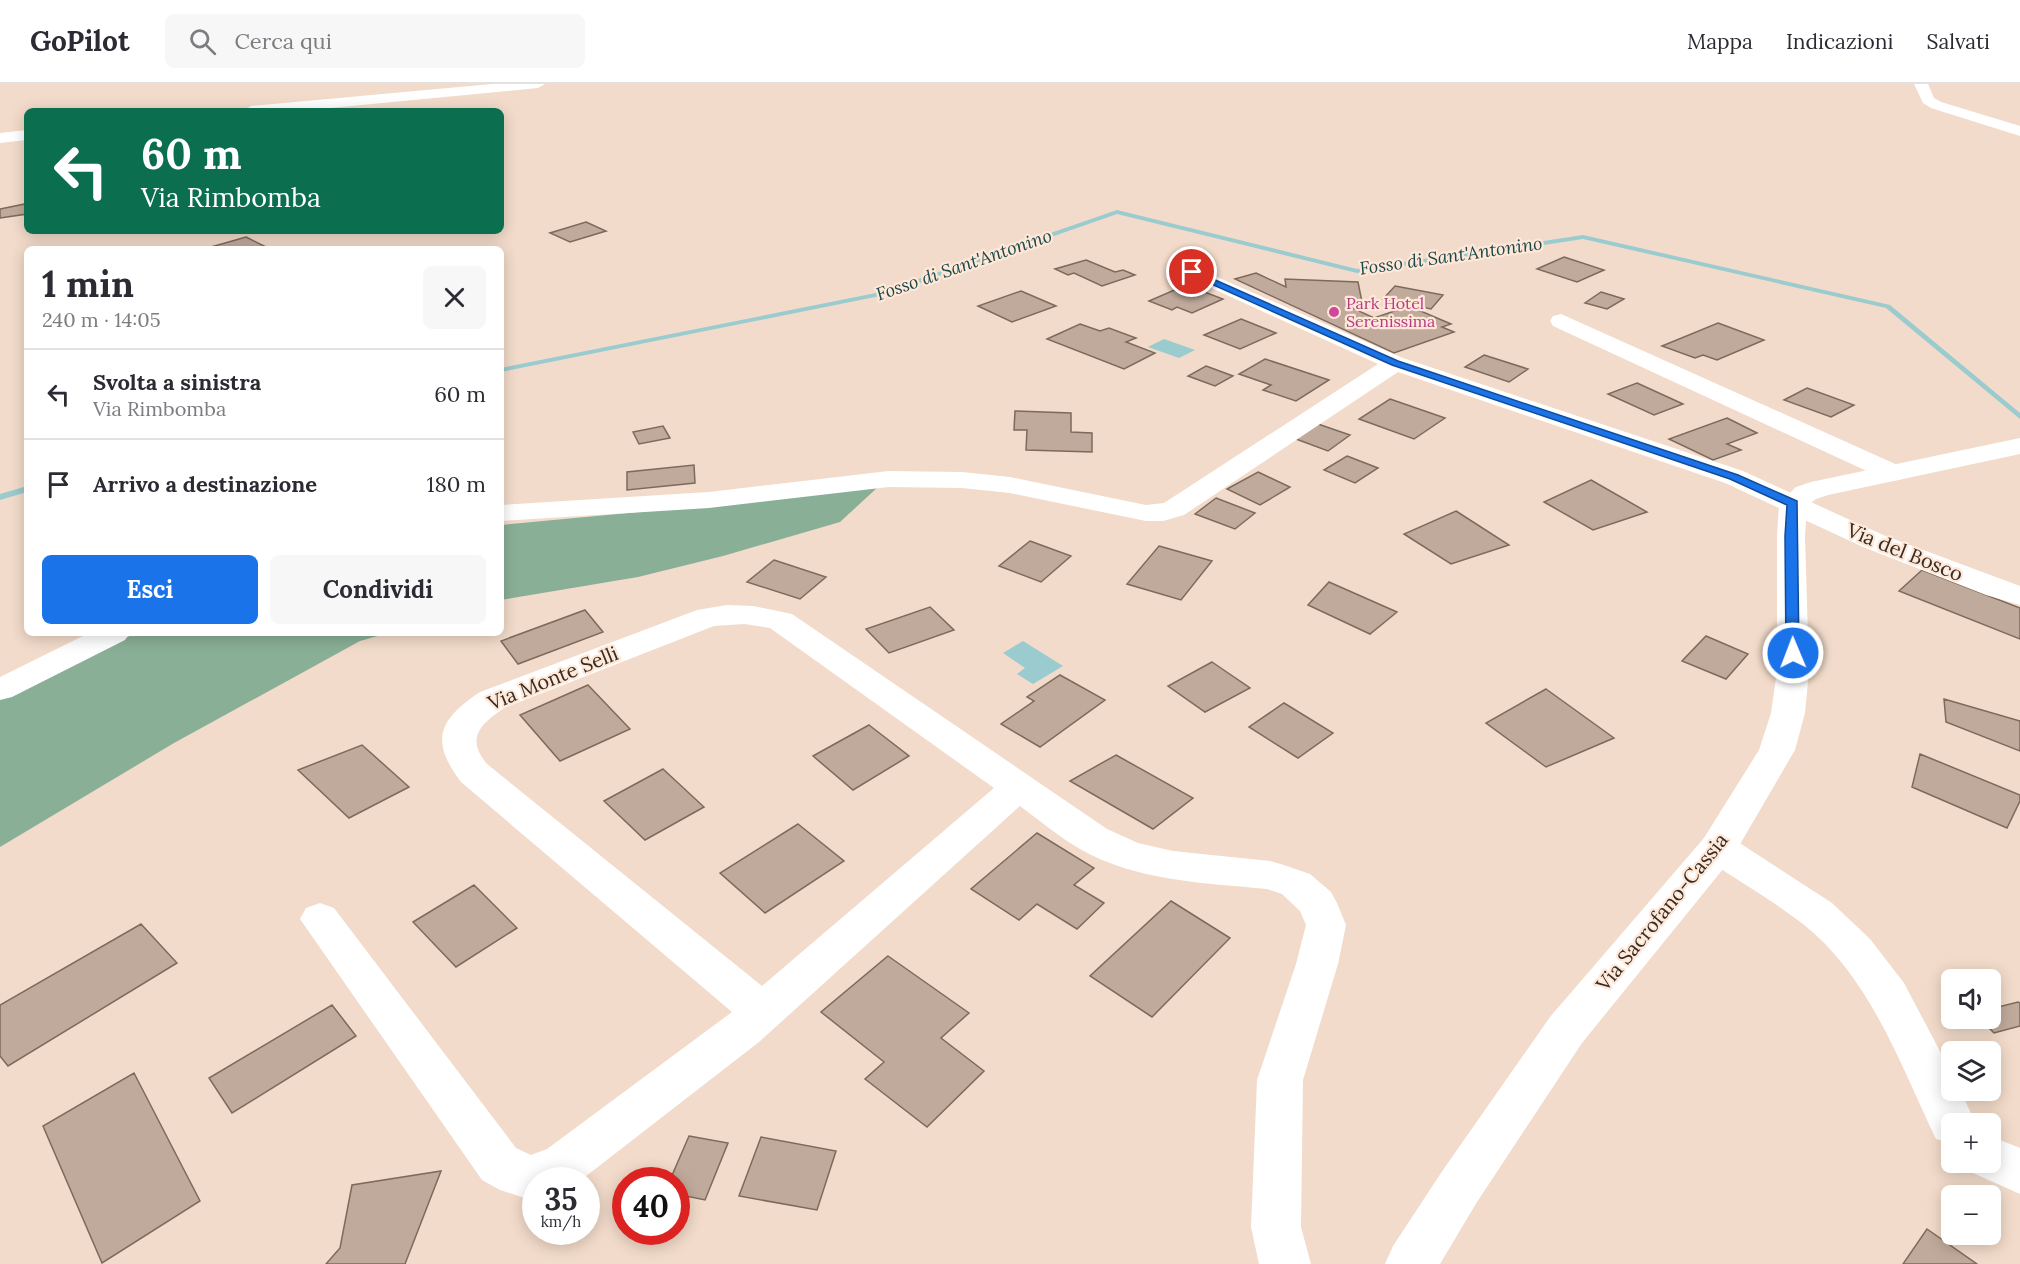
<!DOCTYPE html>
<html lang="it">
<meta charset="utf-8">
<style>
body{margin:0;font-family:Lora,serif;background:#f7f7f7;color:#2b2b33;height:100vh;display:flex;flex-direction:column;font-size:22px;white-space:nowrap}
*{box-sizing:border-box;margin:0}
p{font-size:20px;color:#7c7c81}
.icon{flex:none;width:33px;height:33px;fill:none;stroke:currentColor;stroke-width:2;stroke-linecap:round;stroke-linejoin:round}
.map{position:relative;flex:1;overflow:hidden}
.drawer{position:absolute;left:24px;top:162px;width:480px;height:390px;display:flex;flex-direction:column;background:#fff;border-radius:9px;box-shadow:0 3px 15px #0003}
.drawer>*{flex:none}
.top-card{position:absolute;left:24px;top:24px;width:480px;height:126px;border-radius:9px;box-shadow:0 3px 15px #0003;background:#0b6e4f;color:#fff;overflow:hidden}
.buttons{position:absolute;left:1941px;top:885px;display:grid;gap:12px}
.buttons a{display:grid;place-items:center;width:60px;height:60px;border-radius:9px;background:#fff;box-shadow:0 3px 15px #0003;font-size:30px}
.speed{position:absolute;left:522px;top:1083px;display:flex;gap:12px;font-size:30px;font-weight:700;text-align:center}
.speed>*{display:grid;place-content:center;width:78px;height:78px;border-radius:50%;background:#fff;box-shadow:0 3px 15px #0003;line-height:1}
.speed small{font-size:15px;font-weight:400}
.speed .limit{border:9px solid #d22;background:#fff;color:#111}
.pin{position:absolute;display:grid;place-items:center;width:51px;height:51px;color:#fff;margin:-26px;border:3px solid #fff;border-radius:50%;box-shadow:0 2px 6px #0007}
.me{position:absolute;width:66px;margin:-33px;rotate:359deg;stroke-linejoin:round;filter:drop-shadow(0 0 4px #0008)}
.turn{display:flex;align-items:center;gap:21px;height:126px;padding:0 18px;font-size:27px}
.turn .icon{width:78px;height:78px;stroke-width:2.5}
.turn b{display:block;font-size:42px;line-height:51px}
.round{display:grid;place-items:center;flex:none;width:63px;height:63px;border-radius:9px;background:#f7f7f7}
.overview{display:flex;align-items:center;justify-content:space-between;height:102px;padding:0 18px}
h1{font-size:36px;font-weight:800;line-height:45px}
.action{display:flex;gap:12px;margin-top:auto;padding:12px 18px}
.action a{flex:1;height:69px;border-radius:9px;background:#1a73e8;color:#fff;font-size:24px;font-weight:800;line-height:69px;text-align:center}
.action a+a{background:#f7f7f7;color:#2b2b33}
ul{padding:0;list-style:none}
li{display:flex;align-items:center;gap:18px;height:90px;padding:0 18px;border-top:2px solid #e1e1e2}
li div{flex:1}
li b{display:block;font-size:22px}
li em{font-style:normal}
header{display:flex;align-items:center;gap:36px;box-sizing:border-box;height:84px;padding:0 30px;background:#fff;border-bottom:2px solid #e1e1e2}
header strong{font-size:28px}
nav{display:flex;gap:33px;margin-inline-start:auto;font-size:21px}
.search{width:420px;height:54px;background:#f7f7f7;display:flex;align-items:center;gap:15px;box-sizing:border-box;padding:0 21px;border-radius:9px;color:#7c7c81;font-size:22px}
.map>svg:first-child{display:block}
.forest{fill:#8aaf97}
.water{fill:#99cbcf}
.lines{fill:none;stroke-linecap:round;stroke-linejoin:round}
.stream{fill:#99cbcf;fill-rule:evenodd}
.building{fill:#c0aa9b;stroke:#7e6a5c;stroke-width:1.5}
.minor{fill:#fff;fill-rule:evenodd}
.tertiary{fill:#fff;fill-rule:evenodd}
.primary{fill:#fff;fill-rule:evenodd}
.route{fill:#1a73e8;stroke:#114b97;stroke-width:1.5}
.hotel-dot{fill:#d1479c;stroke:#ffe8d7;stroke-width:2}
.labels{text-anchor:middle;stroke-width:4.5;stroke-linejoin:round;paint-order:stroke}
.far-hotel-label{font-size:16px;fill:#b23c85;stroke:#ffe8d7;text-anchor:start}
.far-water-label{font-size:18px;font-style:italic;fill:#1a484b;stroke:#ffe8d7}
.street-label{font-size:20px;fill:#352c26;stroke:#ffe8d7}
</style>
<header>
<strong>GoPilot</strong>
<div class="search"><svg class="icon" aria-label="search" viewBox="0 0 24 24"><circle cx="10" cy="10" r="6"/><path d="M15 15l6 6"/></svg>Cerca qui</div>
<nav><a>Mappa</a><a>Indicazioni</a><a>Salvati</a></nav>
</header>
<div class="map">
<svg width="2020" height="1180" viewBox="0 0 2020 1180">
<rect width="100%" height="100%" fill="#f2dbca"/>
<path class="forest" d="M 878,403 L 840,438 L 723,472 L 638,493 L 501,516 L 501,441 L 768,416 Z
M 136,549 L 388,549 L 360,557 L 174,659 L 0,763 L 0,614 Z"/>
<path class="water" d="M 1164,255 L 1195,266 L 1179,274 L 1148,263 Z
M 1023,557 L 1063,582 L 1033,600 L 1017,590 L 1025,584 L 1003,569 Z"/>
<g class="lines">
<path class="stream" d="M 1117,126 L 1357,185 L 1583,151 L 1890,221 L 2020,329 L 2020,335 L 1886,224 L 1583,155 L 1357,189 L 1117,130 L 885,211 L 501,288 L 501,284 L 881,208 Z
M 27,402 L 27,408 L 0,416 L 0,410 Z"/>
</g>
<path class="building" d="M 25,120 L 27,130 L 0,134 L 0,125 Z
M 586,138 L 606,147 L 570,158 L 550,149 Z
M 246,153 L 270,165 L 204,165 Z
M 1564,173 L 1604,186 L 1577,198 L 1537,185 Z
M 1086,176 L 1115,188 L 1123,186 L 1135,191 L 1102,202 L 1074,189 L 1068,191 L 1055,185 Z
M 1256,189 L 1286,203 L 1285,195 L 1358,198 L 1362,218 L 1348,222 L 1374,234 L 1409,222 L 1451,240 L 1442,243 L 1454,248 L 1394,269 L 1235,195 Z
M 1186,201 L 1223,215 L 1192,229 L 1177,223 L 1172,226 L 1149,217 Z
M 1395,202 L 1443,211 L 1431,225 L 1383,215 Z
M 1021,207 L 1056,222 L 1012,238 L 978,222 Z
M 1601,208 L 1624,215 L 1607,225 L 1585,219 Z
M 1241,235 L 1276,249 L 1240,265 L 1204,251 Z
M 1718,239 L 1764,256 L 1717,276 L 1703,271 L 1695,274 L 1662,262 Z
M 1080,240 L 1100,247 L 1109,244 L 1136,254 L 1126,258 L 1155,269 L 1124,285 L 1047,255 Z
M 1484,271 L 1528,285 L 1509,298 L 1465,283 Z
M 1265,275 L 1329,296 L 1296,317 L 1263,306 L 1271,301 L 1239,290 Z
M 1206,282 L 1233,292 L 1215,302 L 1188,292 Z
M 1637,299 L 1683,320 L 1654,331 L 1608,310 Z
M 1807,304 L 1854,321 L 1831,333 L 1784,316 Z
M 1390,315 L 1445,334 L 1414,355 L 1359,335 Z
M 1015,327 L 1071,329 L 1071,348 L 1092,349 L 1092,368 L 1026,366 L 1027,346 L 1014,346 Z
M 1727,334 L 1757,349 L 1727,360 L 1741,366 L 1713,376 L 1669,355 Z
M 1318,340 L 1350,351 L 1328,367 L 1296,355 Z
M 663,342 L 670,354 L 639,360 L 633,348 Z
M 1347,372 L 1378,384 L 1355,399 L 1324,386 Z
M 694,381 L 695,399 L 627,406 L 627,388 Z
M 1258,388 L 1290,403 L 1260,421 L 1227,405 Z
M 1591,396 L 1647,428 L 1593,446 L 1544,418 Z
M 1216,414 L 1255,429 L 1235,445 L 1195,430 Z
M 1456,427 L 1509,461 L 1451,480 L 1404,450 Z
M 1030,457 L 1071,472 L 1041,498 L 999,482 Z
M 1159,462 L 1212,477 L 1181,516 L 1127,500 Z
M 774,476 L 826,493 L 800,515 L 747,498 Z
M 1922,486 L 2020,524 L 2020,555 L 1899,507 Z
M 1329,498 L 1397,528 L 1370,550 L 1308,521 Z
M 930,523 L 954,546 L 889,569 L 866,545 Z
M 585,526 L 603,548 L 518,580 L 501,557 Z
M 1706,552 L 1748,570 L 1726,595 L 1682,577 Z
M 1212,578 L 1250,604 L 1205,628 L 1168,602 Z
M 1060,591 L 1105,616 L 1040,663 L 1001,640 L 1034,617 L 1027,613 Z
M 588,601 L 630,645 L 560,677 L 520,631 Z
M 1546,605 L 1614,654 L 1546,683 L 1486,639 Z
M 1944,615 L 2020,637 L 2020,667 L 1946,638 Z
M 1284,619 L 1333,649 L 1298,674 L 1249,643 Z
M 869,641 L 909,672 L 853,706 L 813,672 Z
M 362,661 L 409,703 L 349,734 L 298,686 Z
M 1920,670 L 2020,711 L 2020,717 L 2007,744 L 1912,703 Z
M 1116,671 L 1193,714 L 1153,745 L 1070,697 Z
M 663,685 L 704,723 L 645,756 L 604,717 Z
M 798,740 L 844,777 L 765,829 L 720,789 Z
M 1037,749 L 1094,784 L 1074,801 L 1104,819 L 1077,845 L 1037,820 L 1019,836 L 971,805 Z
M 474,801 L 517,844 L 456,883 L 413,838 Z
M 1171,817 L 1230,854 L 1152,933 L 1090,892 Z
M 141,840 L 177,879 L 8,982 L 0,972 L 0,921 Z
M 888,872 L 969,929 L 941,954 L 984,987 L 927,1043 L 865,995 L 884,978 L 821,928 Z
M 2018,918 L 2020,919 L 2020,942 L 1994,949 L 1979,934 L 1990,934 L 1990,925 Z
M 332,921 L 356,952 L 232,1029 L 209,994 Z
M 134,989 L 200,1117 L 102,1179 L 43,1042 Z
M 689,1052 L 728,1059 L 705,1116 L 676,1110 L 676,1096 L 670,1096 Z
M 761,1053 L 836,1067 L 817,1126 L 739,1112 Z
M 441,1087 L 405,1180 L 326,1180 L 340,1164 L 352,1101 Z
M 1927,1145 L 1977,1180 L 1903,1180 Z"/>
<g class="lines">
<path class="minor" d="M 1192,182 L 1403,274 L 1743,387 L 1883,451 L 2020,502 L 2020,521 L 1986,511 L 1863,463 L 1725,399 L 1398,288 L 1184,431 L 1163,437 L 1146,437 L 1010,409 L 962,404 L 889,403 L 709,424 L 501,437 L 501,421 L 709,408 L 889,387 L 962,388 L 1010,393 L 1146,421 L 1164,419 L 1378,280 L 1185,192 L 1182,188 L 1185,184 Z
M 1561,230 L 1902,383 L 1906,389 L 1902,395 L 1893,397 L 1884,395 L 1553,242 L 1550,237 L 1553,232 Z
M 727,521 L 753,522 L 792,530 L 1107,745 L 1138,759 L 1173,767 L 1270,777 L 1284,781 L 1310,790 L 1331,808 L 1337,819 L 1346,841 L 1338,880 L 1303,996 L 1301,1143 L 1311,1180 L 1259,1180 L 1251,1143 L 1257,996 L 1296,880 L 1306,841 L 1300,827 L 1282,810 L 1267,805 C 1204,799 1136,797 1080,765 C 1059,753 1039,736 1020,722 L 759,958 L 581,1096 L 536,1096 L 536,1115 L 531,1116 L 500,1106 L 482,1096 L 300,835 L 306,824 L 320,819 L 334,824 L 516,1064 L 531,1071 L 547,1065 L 732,928 L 461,698 C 430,657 438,636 480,608 L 697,526 ZM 744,540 L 770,544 L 994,704 L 762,902 L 487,680 C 465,654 481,640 504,624 L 714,542 Z
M 89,549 L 130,549 L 125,556 L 12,613 L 0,616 L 0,593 Z
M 1718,750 L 1732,754 L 1832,819 L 1870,855 L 1904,899 L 1952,990 L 1952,1006 L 1960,1006 L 1976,1040 L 1952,1040 L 1952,1060 L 1936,1055 C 1900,980 1870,893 1803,840 C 1772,816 1737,796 1704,774 L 1699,764 L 1704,754 Z
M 1990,1052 L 2020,1064 L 2020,1110 L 1973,1089 L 1968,1078 L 1990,1078 Z"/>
<path class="tertiary" d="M 1914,0 L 1928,0 L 1934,14 L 1941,18 L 2020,42 L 2020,52 L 1931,24 L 1923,19 Z
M 2020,354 L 2020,370 L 1828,411 L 1816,415 L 1807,422 L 1805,452 L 1809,587 L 1805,629 L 1795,666 L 1732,774 L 1582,959 L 1477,1118 L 1440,1180 L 1385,1180 L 1393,1162 L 1443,1086 L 1550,933 L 1704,754 L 1759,666 L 1771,629 L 1777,587 L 1777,452 L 1779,420 L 1796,403 L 1811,398 Z"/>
<path class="primary" d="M 492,0 L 545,0 L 538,4 L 299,27 L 243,27 L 251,22 Z
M 27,46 L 27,56 L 0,59 L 0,49 Z"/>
</g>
<path class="route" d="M 1189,187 L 1195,187 L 1398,277 L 1738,391 L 1797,417 L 1799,569 L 1793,573 L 1786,569 L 1785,452 L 1787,421 L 1730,395 L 1392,281 L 1189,190 Z"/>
<circle class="hotel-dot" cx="1334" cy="228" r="6"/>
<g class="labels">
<g class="far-hotel-label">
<text x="1346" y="225">Park Hotel<tspan x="1346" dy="18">Serenissima</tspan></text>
</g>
<g class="far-water-label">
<text transform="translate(1451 172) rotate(-8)" y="6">Fosso di Sant'Antonino</text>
<text transform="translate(964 181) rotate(-19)" y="6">Fosso di Sant'Antonino</text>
</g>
<g class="street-label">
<text transform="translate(1905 468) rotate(22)" y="7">Via del Bosco</text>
<text transform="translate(553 594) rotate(-22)" y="7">Via Monte Selli</text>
<text transform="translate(1662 828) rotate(-51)" y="7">Via Sacrofano-Cassia</text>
</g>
</g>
</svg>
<div class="buttons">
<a><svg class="icon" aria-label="sound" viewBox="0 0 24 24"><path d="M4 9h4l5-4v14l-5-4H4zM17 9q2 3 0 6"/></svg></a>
<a><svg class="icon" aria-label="layers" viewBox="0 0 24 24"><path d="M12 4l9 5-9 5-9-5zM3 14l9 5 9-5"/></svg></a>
<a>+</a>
<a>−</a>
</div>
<div class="speed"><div>35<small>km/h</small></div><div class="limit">40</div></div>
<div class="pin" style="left:1192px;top:188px;background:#d93025"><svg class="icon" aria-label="arrive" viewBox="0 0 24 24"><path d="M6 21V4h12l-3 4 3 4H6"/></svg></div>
<svg class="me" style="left:1793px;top:569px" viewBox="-20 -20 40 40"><circle r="17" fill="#1a73e8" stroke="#fff" stroke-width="3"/><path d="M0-11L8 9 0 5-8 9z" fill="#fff"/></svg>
<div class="top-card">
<div class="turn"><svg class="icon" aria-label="left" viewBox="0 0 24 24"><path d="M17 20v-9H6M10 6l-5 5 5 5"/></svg><div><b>60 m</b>Via Rimbomba</div></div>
</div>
<section class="drawer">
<div class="overview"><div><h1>1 min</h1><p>240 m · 14:05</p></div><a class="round"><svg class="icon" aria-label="close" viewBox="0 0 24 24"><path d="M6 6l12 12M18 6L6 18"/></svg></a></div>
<ul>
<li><svg class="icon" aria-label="left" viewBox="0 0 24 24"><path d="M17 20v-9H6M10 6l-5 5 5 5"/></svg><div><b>Svolta a sinistra</b><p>Via Rimbomba</p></div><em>60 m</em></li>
<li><svg class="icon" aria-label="arrive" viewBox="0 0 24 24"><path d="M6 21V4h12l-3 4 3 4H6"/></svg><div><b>Arrivo a destinazione</b></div><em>180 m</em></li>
</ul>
<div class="action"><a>Esci</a><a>Condividi</a></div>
</section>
</div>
